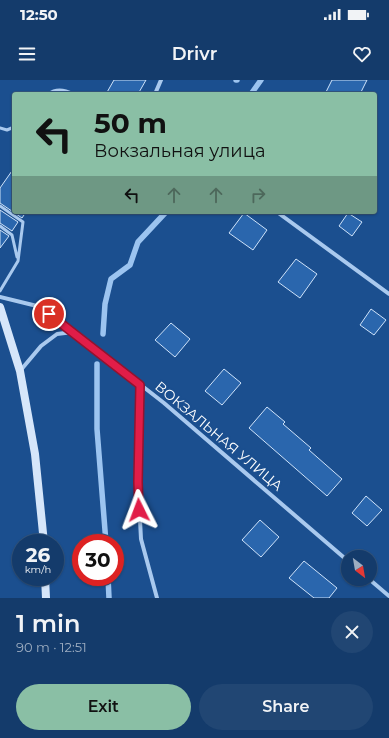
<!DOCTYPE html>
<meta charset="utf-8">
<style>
body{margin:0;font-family:Montserrat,sans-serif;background:#214673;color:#f1f3f6;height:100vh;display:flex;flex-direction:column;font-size:15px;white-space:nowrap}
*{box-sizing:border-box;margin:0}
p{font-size:13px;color:#9dadc1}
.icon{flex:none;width:22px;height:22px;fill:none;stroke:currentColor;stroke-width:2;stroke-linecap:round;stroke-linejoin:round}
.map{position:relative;height:518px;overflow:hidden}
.details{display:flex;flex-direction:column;background:#143b6b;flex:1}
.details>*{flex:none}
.hud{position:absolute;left:12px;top:12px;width:365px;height:122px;border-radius:4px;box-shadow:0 1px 3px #0004,0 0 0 1px #33557e;background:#8abfa5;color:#111;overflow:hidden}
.needle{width:26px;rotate:149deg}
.buttons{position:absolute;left:341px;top:470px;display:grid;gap:8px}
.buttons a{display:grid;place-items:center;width:36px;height:36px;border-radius:50%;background:#143b6b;box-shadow:0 1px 3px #0004,0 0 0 1px #33557e;font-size:20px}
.speed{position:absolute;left:12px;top:454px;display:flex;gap:8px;font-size:20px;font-weight:700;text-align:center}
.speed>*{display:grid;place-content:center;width:52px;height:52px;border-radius:50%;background:#143b6b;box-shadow:0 1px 3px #0004,0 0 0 1px #33557e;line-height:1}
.speed small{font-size:10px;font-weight:400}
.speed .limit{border:6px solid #d22;background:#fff;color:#111}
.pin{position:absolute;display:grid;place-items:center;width:34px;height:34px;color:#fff;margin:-17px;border:2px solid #fff;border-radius:50%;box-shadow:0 1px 4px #0007}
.me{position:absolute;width:44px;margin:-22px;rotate:357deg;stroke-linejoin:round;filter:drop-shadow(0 0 3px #0008)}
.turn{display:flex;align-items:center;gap:14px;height:84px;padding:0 16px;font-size:18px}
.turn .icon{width:52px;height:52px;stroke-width:2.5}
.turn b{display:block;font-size:28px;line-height:34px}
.lanes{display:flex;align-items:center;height:38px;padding:0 16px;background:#0003;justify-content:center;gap:20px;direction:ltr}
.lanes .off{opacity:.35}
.round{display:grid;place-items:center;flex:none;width:42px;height:42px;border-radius:21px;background:#214673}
.head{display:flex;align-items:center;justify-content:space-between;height:68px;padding:0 16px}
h1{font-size:24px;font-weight:600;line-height:30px}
.cta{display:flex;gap:8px;margin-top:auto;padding:8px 16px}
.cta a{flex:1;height:46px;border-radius:24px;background:#8abfa5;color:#111;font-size:16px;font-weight:600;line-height:46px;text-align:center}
.cta a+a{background:#214673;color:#f1f3f6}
.status{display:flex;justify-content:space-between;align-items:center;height:28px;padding:0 20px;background:#143b6b;direction:ltr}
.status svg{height:11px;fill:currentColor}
header{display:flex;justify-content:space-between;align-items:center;height:52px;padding:0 16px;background:#143b6b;font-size:18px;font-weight:600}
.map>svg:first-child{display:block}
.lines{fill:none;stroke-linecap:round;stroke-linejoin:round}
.stream{stroke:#9cc4f0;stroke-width:5.5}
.building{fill:#2a66ad;stroke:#cfe3fa}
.service{stroke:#a9c9ee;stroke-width:3}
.minor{stroke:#a9c9ee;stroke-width:4}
.secondary{stroke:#d6e6fa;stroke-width:8}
.route-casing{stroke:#92132f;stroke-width:10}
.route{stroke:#e11d48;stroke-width:7}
.labels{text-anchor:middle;stroke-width:4;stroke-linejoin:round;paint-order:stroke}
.street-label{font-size:14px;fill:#fff;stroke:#1b4f8f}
</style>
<div class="status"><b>12:50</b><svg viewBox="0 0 49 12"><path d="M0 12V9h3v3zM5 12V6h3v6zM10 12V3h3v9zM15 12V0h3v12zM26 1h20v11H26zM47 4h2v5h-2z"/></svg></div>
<header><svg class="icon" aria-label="menu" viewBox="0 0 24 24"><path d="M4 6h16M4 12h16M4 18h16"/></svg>Drivr<svg class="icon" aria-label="heart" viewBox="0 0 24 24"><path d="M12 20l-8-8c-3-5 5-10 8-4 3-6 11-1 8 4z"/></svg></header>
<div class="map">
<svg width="389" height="518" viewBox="0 0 389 518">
<rect width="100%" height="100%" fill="#1b4f8f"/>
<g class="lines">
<path class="stream" d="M 236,0 L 237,0
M 251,14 L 261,0
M 103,254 L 105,224 L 111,199 L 130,185 L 138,162 L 166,132
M 97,284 L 97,349 L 106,463
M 108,497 L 109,518"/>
</g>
<path class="building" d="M 114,0 L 146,0 L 138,14 L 106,14 Z
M 332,0 L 367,0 L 360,14 L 325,14 Z
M 14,88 L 14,132 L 26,132 L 22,138 L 0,123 L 0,108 Z
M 0,130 L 18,142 L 12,151 L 0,143 Z
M 244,133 L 267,150 L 253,170 L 229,153 Z
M 348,133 L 362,142 L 352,156 L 339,146 Z
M 0,150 L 9,156 L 0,168 Z
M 296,179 L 317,194 L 300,218 L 278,202 Z
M 371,229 L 386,240 L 374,255 L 360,245 Z
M 171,243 L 190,259 L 175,277 L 155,260 Z
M 224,289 L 241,303 L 222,325 L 205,311 Z
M 267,327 L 285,342 L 283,344 L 311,368 L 309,370 L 342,399 L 327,416 L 249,348 Z
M 366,416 L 382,430 L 367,446 L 352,433 Z
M 260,440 L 279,457 L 261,477 L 242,460 Z
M 304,481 L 337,508 L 329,518 L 314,518 L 289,498 Z"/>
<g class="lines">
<path class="service" d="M 48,14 C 56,8 64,9 73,14
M 0,48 L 7,50 L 14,47
M 0,126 L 23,142 L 18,181 L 0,211
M 0,146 L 12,155 L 17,177"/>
<path class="minor" d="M 155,14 L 161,0
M 277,132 L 389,214
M 0,217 L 37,226 L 73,252 L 164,323 L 348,481
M 20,291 L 41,266 L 57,254 L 73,252
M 140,305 L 138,402 L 141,459 L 157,518
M 369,499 L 389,516"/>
<path class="secondary" d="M 0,227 L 20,291 L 35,374 L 44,463
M 45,497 L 46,518"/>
</g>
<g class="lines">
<defs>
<path id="route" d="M 49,234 L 140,305 L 138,402 L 139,430"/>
</defs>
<use href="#route" class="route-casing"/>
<use href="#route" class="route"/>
</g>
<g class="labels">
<g class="street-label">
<text transform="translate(219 356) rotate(40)" y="5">ВОКЗАЛЬНАЯ УЛИЦА</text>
</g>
</g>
</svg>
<div class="buttons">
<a><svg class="needle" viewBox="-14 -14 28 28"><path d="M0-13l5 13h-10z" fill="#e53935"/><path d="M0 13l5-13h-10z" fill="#9dadc1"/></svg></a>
</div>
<div class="speed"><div>26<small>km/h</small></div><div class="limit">30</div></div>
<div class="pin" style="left:49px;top:234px;background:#d93025"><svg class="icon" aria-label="arrive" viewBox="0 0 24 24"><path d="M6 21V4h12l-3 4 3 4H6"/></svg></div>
<svg class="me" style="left:139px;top:430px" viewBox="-20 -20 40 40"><path d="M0-17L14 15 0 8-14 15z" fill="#e11d48" stroke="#fff" stroke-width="4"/></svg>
<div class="hud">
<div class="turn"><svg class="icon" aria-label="left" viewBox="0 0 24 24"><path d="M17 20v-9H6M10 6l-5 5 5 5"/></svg><div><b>50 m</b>Вокзальная улица</div></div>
<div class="lanes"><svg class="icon" aria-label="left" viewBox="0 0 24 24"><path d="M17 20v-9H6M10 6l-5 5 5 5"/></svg><svg class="icon off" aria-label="ahead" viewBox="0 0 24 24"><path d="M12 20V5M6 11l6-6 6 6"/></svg><svg class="icon off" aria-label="ahead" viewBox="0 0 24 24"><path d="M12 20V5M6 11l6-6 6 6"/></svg><svg class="icon off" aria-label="right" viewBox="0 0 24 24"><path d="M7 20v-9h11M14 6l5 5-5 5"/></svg></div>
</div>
</div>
<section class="details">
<div class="head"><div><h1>1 min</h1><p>90 m · 12:51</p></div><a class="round"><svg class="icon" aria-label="close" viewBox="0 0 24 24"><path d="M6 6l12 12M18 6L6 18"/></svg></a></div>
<div class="cta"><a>Exit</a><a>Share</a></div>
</section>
